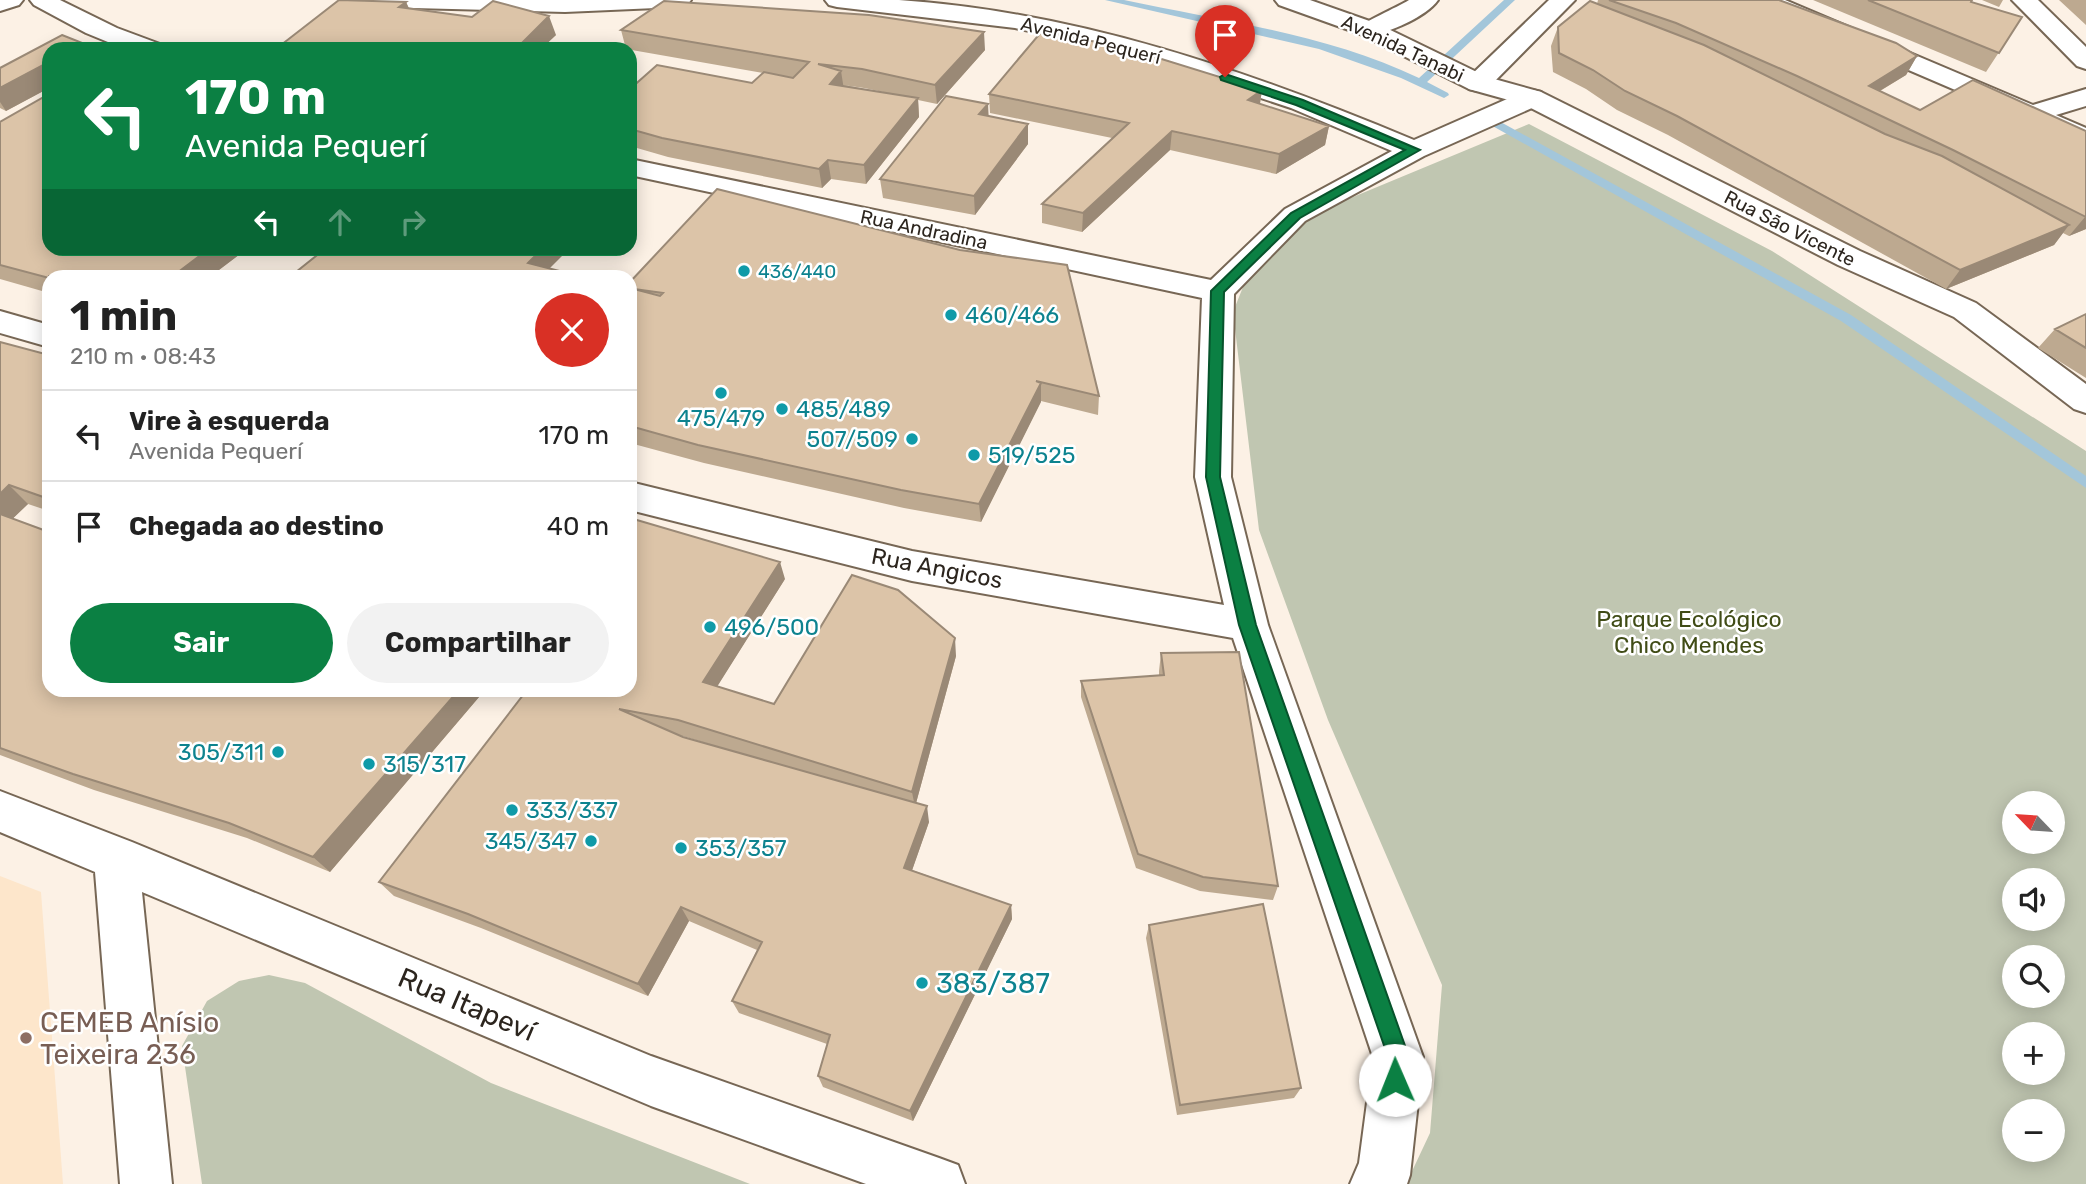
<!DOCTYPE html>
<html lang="pt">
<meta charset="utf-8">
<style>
body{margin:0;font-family:Rubik,sans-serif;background:#f2f2f2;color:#222;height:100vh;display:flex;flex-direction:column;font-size:26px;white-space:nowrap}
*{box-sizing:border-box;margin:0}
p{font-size:23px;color:#767676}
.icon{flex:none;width:38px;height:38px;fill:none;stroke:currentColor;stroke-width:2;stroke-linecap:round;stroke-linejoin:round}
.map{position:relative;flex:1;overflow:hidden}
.drawer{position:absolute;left:42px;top:270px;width:595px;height:427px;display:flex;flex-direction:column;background:#fff;border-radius:21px;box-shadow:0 4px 18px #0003}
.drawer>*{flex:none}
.guide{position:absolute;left:42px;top:42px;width:595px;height:214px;border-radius:21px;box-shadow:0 4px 18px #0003;background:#0b8043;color:#fff;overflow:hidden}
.needle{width:46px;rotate:295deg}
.tools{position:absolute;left:2002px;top:791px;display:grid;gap:14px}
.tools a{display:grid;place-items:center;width:63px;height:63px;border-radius:50%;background:#fff;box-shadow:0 4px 18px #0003;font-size:35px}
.pin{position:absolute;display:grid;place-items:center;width:60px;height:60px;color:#fff;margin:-72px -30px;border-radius:50% 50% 50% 0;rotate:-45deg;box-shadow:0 0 7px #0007}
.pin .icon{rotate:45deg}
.me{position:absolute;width:77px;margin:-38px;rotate:359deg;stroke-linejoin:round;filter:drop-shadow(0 0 5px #0008)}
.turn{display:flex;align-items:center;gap:24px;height:147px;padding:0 28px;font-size:32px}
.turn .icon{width:91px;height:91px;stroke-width:2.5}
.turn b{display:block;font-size:49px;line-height:60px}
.lanes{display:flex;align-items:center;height:66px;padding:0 28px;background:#0003;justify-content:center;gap:35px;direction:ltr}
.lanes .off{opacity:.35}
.round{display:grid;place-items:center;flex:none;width:74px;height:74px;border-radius:37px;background:#f2f2f2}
.overview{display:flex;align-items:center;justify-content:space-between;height:119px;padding:0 28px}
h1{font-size:42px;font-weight:700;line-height:52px}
.cta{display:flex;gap:14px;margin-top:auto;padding:14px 28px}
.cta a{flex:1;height:80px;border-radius:42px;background:#0b8043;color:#fff;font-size:28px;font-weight:700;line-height:80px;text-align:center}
.cta a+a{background:#f2f2f2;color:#222}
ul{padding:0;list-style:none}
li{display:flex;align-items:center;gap:21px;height:91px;padding:0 28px;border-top:2px solid #e0e0e0}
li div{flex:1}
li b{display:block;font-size:26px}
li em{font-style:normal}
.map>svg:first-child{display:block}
.built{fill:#fde6cb}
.green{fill:#c0c6b1;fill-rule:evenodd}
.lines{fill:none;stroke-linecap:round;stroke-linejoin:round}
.stream{fill:#a3c6da;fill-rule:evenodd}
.minor-casing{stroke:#776755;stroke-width:4}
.tertiary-casing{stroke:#776755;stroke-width:4}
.minor{fill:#fff;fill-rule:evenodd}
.tertiary{fill:#fff;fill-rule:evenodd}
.wall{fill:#bda990;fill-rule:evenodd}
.shaded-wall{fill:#9a8976}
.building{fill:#dcc4a8;stroke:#9a8976;stroke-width:2;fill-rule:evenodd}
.route{fill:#0b8043;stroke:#07532c;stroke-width:2}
.culture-dot{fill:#0f9aa8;stroke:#fff;stroke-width:2.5}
.education-dot{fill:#8d6e63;stroke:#fff;stroke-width:2.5}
.labels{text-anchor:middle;stroke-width:5;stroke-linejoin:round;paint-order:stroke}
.far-street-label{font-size:19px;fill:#2c251e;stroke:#fff}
.far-culture-label{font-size:19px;fill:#0d838f;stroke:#fff;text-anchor:start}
.culture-label{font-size:23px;fill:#0d838f;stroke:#fff;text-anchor:start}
.street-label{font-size:23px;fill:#2c251e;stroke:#fff}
.park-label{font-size:23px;fill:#404c16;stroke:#fff}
.near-culture-label{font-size:28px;fill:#0d838f;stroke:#fff;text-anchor:start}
.near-street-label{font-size:28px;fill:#2c251e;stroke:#fff}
.near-education-label{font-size:28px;fill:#785e54;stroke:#fff;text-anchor:start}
</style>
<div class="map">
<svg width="2086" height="1184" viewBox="0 0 2086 1184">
<rect width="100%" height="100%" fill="#fcf1e5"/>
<path class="built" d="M 0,876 L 41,892 L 63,1184 L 0,1184 Z"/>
<path class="green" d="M 1529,124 L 1772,251 L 2086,451 L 2086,1184 L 1406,1184 L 1430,1133 L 1442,985 L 1328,720 L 1259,530 L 1233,312 L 1251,267 L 1312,214 ZM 2014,803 L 2053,803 L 2053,842 L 2014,842 ZM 2014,880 L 2053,880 L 2053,919 L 2014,919 ZM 2014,957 L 2053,957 L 2053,996 L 2014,996 ZM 2014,1034 L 2053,1034 L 2053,1073 L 2014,1073 ZM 2014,1111 L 2053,1111 L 2053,1150 L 2014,1150 Z
M 269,975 L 305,983 L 491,1083 L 750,1184 L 202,1184 L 182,1046 L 207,1001 L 239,981 Z"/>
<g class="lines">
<path class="stream" d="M 1105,0 L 1124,0 C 1222,21 1327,34 1419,78 L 1504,0 L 1515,0 L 1427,82 L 1448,93 L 1449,95 L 1444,98 L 1401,78 L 1319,49 Z
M 1489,120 L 1497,120 L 1851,315 L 2086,476 L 2086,488 L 1841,321 L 1489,124 Z"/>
<defs>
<path id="minor" d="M 0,0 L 23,0 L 19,5 L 0,11 Z
M 30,0 L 60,0 L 117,28 L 160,44 L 164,49 L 125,49 L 86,33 L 34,5 Z
M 362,0 L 691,0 L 687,5 L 679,7 L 565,12 L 374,7 L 366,5 Z
M 825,0 C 850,0 875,0 899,0 C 1078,12 1249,71 1414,140 L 1523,92 L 1532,90 L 1541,92 L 1545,98 L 1541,104 L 1424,156 L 1305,221 L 1234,294 L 1231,477 L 1268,625 L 1423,1057 L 1410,1175 L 1407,1184 L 1350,1184 L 1359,1163 L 1373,1057 L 1233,638 L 912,581 L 630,510 L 630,482 L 912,551 L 1224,605 L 1195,477 L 1202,298 L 630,175 L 630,159 L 1211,280 L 1285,209 L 1392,151 L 1291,108 L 1106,47 L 1015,28 L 837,7 L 829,5 Z
M 1409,0 L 1438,0 C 1426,17 1380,39 1360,34 L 1357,29 C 1361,23 1398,7 1409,0 Z
M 1549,0 L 1575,0 L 1487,89 L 1478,91 L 1469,89 L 1465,83 L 1469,77 Z
M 1753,0 L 1785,0 L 2033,105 L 2086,89 L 2086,106 L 2056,115 L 2086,128 L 2086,146 L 1757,5 Z
M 2012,0 L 2038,0 L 2086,47 L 2086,69 L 2077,66 Z
M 0,311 L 49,325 L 49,347 L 0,333 Z
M 0,791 L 132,842 L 651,1056 L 939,1158 L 958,1165 L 965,1184 L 866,1184 L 651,1106 L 142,892 L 172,1184 L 120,1184 L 95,872 L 0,832 Z"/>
<path id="tertiary" d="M 1275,0 L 1310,0 L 1378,24 L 1487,77 L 1541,92 L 1860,251 L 1976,303 L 2086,384 L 2086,413 L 2074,409 L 1954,317 L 1838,265 L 1523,104 L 1469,89 L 1360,34 L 1279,5 Z"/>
</defs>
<use href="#minor" class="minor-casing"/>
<use href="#tertiary" class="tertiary-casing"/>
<use href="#minor" class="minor"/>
<use href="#tertiary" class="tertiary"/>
</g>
<path class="wall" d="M 1598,0 L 1779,0 L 1917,56 L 1906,75 L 1880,91 L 1920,110 L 2086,131 L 2086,229 L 2069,236 L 2063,233 L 2054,245 L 1946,289 L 1668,135 L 1617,110 L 1586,89 L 1553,72 L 1551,46 L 1558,27 L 1597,4 Z
M 1813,0 L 1972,0 L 1971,2 L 2022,17 L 1986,72 Z
M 1982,0 L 2003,0 L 1999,7 Z
M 2059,0 L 2086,0 L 2086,25 Z
M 406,2 L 409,8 L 556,35 L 543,47 L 550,49 L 283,49 L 281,45 Z
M 621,30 L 985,50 L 937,104 L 918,100 L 919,117 L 866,184 L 831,179 L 822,188 L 668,157 L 630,146 L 630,89 L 752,83 L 763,73 L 626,49 ZM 843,85 L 864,88 L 888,93 Z
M 62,35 L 85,44 L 88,49 L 49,49 L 49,88 L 6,111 L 0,108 L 0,68 Z
M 1262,90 L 1260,104 L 1329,126 L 1325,145 L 1276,174 L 1170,150 L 1082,232 L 1042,223 L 1042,204 L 1112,138 L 990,113 L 989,94 Z
M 988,116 L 1028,124 L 1028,144 L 975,215 L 883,198 L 880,179 Z
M 0,122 L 49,248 L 248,248 L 211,276 L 49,276 L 49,293 L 0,279 Z
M 630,282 L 1099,396 L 1098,415 L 1041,401 L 981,522 L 904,508 L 704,463 L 630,443 Z
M 2086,314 L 2086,378 L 2038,348 L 2055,329 Z
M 0,342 L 49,355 L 49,511 L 28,504 L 12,519 L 485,690 L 330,872 L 247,838 L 94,790 L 0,755 Z
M 785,579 L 717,686 L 774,704 L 956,656 L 916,803 L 929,822 L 912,870 L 1011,905 L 1012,919 L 913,1121 L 823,1087 L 818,1076 L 827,1044 L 739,1013 L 732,1001 L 757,950 L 689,921 L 648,996 L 481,928 L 394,896 L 379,882 L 525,693 L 505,690 L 630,690 ZM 678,735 L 686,737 L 745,755 L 683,737 Z
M 1161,653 L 1278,886 L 1273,900 L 1200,891 L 1136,868 L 1081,697 L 1081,681 L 1159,676 L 1159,671 Z
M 1149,925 L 1301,1088 L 1294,1098 L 1177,1115 L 1146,938 Z"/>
<path class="shaded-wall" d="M 406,2 L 414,21 L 399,7 Z
M 549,16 L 556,35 L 541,49 L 522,43 Z
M 984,32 L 985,50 L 937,104 L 935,85 Z
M 85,44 L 88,49 L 75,49 Z
M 1917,56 L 1906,75 L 1858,104 L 1869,86 Z
M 49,62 L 49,88 L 6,111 L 0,102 L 0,88 Z
M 841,71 L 844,90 L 830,84 Z
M 1262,90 L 1259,109 L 1248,100 Z
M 918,98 L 919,117 L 866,184 L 864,165 Z
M 988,104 L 989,123 L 979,114 Z
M 1028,124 L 1028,144 L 975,215 L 974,196 Z
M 1329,126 L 1325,145 L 1276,174 L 1279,154 Z
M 1172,131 L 1170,150 L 1082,232 L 1083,213 Z
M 828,160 L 831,179 L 822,188 L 819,169 Z
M 2085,217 L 2086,217 L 2086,229 L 2069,236 Z
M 2069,225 L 2054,245 L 1946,289 L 1960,270 Z
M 210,248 L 248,248 L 211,276 L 173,276 Z
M 543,248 L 570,248 L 542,276 L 528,263 Z
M 1041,383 L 1041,402 L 981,522 L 979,504 Z
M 9,485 L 28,504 L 4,527 L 0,523 L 0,494 Z
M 780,562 L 785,579 L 710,698 L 703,682 Z
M 955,638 L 956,656 L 915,807 L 912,792 Z
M 459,690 L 485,690 L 330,872 L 313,857 Z
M 927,806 L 929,822 L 908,882 L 904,868 Z
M 1011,905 L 1012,919 L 913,1121 L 910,1111 Z
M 681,907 L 689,921 L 648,996 L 638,984 Z"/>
<path class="building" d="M 339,0 L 406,2 L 399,7 L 472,17 L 493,1 L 549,16 L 522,43 L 550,49 L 296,49 L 281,45 Z
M 1609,0 L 1779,0 L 1896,43 L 1917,56 L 1869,86 L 1920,110 L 1973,80 L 2086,131 L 2086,217 L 1953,150 L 1797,76 L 1676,23 Z
M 1868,0 L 1972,0 L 1971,2 L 2022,17 L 1999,53 Z
M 664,1 L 869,15 L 984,32 L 935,85 L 862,69 L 818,64 L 841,71 L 830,84 L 918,98 L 864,165 L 828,160 L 819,169 L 662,138 L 630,129 L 630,89 L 657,65 L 752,83 L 764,72 L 793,78 L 809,62 L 621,30 Z
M 1590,1 L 1704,45 L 1885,134 L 1942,156 L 2069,225 L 1960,270 L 1677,116 L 1625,91 L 1593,70 L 1559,53 L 1558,27 Z
M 1042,31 L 1126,48 L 1262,90 L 1248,100 L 1329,126 L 1279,154 L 1172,131 L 1083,213 L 1042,204 L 1129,123 L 989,94 Z
M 62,35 L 85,44 L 75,49 L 49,49 L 49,62 L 0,88 L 0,68 Z
M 49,94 L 49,248 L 210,248 L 173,276 L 49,276 L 49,278 L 0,265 L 0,122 Z
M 946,96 L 988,104 L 979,114 L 1028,124 L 974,196 L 880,179 Z
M 717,189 L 960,250 L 1067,265 L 1099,396 L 1036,381 L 1041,383 L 979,504 L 901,490 L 698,445 L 630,426 L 630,282 ZM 634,289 L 663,293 L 660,296 Z
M 326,248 L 543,248 L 528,263 L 579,276 L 291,276 Z
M 2086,314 L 2086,348 L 2055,329 Z
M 0,342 L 49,355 L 49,499 L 9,485 L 0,494 Z
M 0,514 L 49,532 L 49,690 L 459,690 L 313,857 L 229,823 L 73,774 L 0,748 Z
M 630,518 L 780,562 L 703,682 L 774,704 L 852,575 L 898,590 L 955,638 L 912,792 L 678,720 L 619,709 L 683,737 L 927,806 L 904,868 L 1011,905 L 910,1111 L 818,1076 L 830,1035 L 732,1001 L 762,942 L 681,907 L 638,984 L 468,914 L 379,882 L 527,690 L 630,690 Z
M 1239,652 L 1278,886 L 1203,877 L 1138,854 L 1081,681 L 1164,675 L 1161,653 Z
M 1263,904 L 1301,1088 L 1180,1105 L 1149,925 Z"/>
<path class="route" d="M 1225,74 L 1303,100 L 1420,150 L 1300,218 L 1224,292 L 1220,477 L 1256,625 L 1409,1057 L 1403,1088 L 1395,1091 L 1388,1088 L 1385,1080 L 1388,1057 L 1239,625 L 1206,477 L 1211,291 L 1291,213 L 1405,150 L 1296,105 L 1221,80 L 1220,77 Z"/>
<g class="culture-dot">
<circle cx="744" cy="271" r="7"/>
<circle cx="951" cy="315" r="7"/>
<circle cx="721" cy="393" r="7"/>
<circle cx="782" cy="409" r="7"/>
<circle cx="912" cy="439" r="7"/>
<circle cx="974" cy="455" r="7"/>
<circle cx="710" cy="627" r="7"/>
<circle cx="278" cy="752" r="7"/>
<circle cx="369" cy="764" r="7"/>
<circle cx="512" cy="810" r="7"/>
<circle cx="591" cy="841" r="7"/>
<circle cx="681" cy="848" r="7"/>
<circle cx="922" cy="983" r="7"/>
</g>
<circle class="education-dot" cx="26" cy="1038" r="7"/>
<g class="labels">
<g class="far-street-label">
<text transform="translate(1091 40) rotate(14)" y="7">Avenida Pequerí</text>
<text transform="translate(1403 48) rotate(25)" y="7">Avenida Tanabi</text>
<text transform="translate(1790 228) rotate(27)" y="7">Rua São Vicente</text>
<text transform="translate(924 229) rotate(12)" y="7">Rua Andradina</text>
</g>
<g class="far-culture-label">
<text x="758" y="278">436/440</text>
</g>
<g class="culture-label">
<text x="965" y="323">460/466</text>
<text x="796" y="417">485/489</text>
<text x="721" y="426" text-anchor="middle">475/479</text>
<text x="898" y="447" text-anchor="end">507/509</text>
<text x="988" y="463">519/525</text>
<text x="724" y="635">496/500</text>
<text x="264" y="760" text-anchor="end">305/311</text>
<text x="383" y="772">315/317</text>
<text x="526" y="818">333/337</text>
<text x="577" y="849" text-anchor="end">345/347</text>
<text x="695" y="856">353/357</text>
</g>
<g class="street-label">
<text transform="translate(937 568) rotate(11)" y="8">Rua Angicos</text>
</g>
<g class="park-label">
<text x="1689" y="627">Parque Ecológico<tspan x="1689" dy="26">Chico Mendes</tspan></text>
</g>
<g class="near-culture-label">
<text x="936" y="993">383/387</text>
</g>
<g class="near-street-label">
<text transform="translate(467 1004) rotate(23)" y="10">Rua Itapeví</text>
</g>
<g class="near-education-label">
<text x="40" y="1032">CEMEB Anísio<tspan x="40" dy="32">Teixeira 236</tspan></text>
</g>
</g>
</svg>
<div class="tools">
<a><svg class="needle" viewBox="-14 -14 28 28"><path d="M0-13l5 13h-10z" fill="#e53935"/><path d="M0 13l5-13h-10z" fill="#767676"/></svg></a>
<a><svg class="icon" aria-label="sound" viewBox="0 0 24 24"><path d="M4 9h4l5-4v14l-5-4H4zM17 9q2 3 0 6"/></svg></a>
<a><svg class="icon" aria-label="search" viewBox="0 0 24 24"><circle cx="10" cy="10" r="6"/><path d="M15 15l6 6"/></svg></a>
<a>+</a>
<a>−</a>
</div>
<div class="pin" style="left:1225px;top:77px;background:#d93025"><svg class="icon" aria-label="arrive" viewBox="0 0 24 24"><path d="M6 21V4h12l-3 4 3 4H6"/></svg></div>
<svg class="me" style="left:1395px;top:1080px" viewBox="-20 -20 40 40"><circle r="19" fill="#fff"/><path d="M0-13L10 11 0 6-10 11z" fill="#0b8043"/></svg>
<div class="guide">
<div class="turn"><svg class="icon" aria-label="left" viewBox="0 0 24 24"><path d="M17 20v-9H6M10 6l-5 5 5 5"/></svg><div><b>170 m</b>Avenida Pequerí</div></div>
<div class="lanes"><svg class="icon" aria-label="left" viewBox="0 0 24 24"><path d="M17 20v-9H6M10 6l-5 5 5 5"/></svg><svg class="icon off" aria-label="ahead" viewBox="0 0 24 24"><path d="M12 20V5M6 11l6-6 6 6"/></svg><svg class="icon off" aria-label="right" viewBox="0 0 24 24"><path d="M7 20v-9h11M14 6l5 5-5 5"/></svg></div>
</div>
<section class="drawer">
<div class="overview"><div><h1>1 min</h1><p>210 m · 08:43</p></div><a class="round" style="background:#d93025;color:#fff"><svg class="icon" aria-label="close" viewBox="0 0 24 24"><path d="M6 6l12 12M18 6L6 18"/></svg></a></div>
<ul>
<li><svg class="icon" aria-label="left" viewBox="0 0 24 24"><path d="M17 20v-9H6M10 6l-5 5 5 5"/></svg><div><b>Vire à esquerda</b><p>Avenida Pequerí</p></div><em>170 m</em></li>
<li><svg class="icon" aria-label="arrive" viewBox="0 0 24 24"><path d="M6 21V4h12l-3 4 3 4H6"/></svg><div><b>Chegada ao destino</b></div><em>40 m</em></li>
</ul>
<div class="cta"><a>Sair</a><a>Compartilhar</a></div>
</section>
</div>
